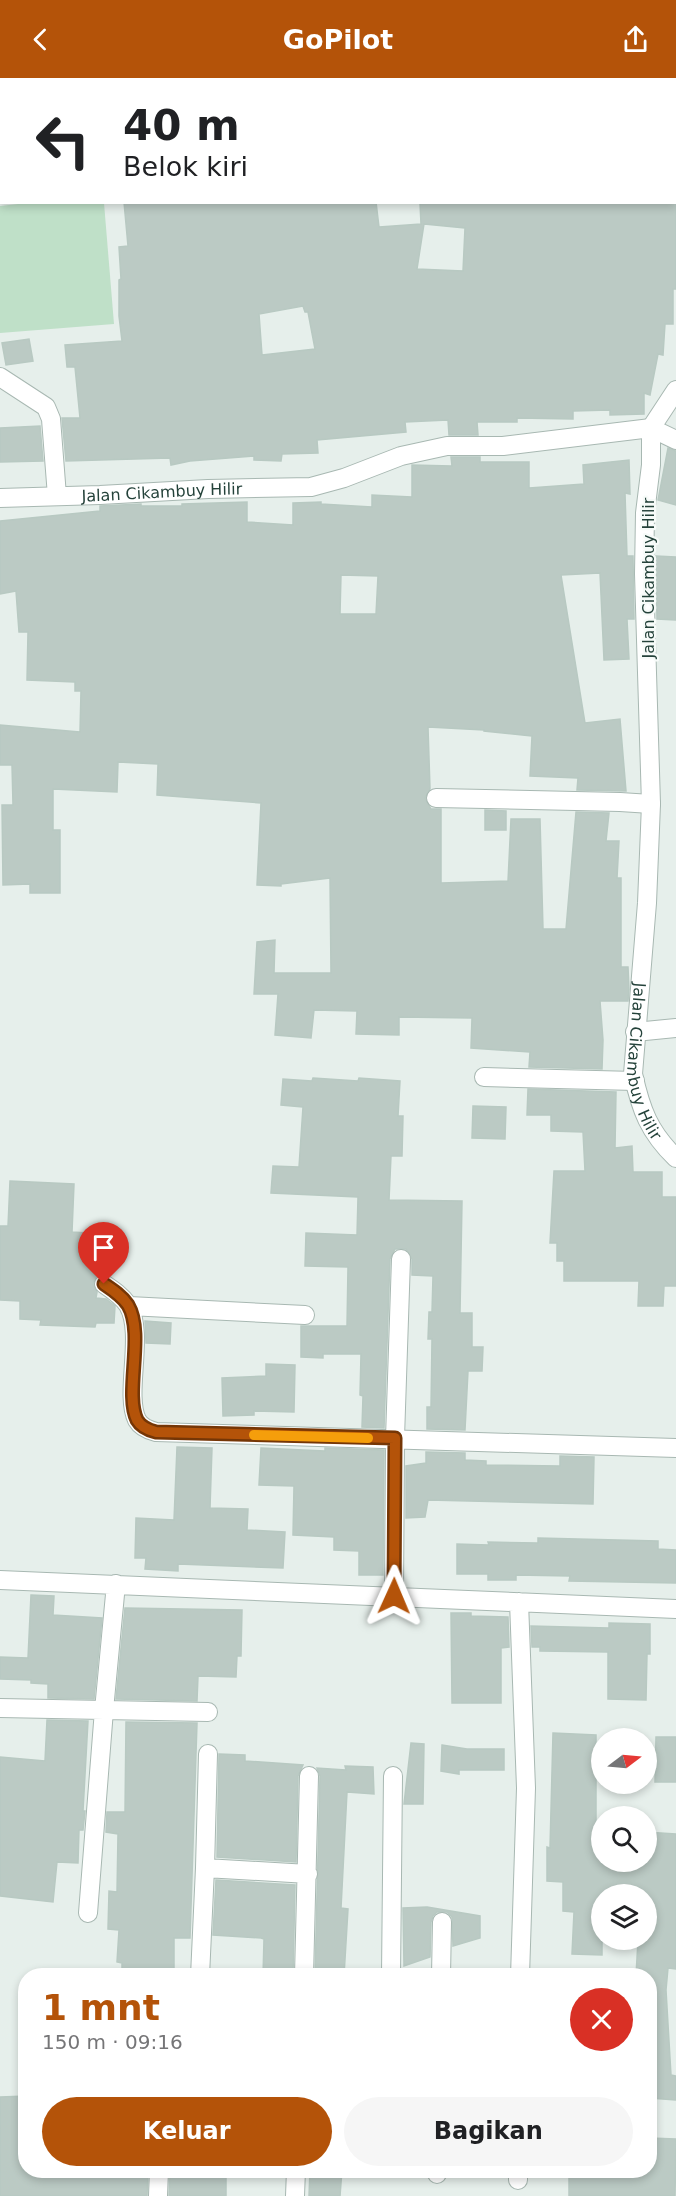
<!DOCTYPE html>
<html lang="id">
<meta charset="utf-8">
<style>
body{margin:0;font-family:"DejaVu Sans",sans-serif;background:#f6f6f6;color:#202124;height:100vh;display:flex;flex-direction:column;font-size:22px;white-space:nowrap}
*{box-sizing:border-box;margin:0}
p{font-size:20px;color:#757577}
.icon{flex:none;width:33px;height:33px;fill:none;stroke:currentColor;stroke-width:2;stroke-linecap:round;stroke-linejoin:round}
.map{position:relative;flex:1;overflow:hidden}
.sheet{position:absolute;left:18px;top:1890px;width:639px;height:210px;display:flex;flex-direction:column;background:#fff;border-radius:24px;box-shadow:0 3px 9px #0003}
.sheet>*{flex:none}
.top-card{position:absolute;left:0px;top:0px;width:676px;height:126px;box-shadow:0 3px 9px #0003;background:#fff;color:#202124;overflow:hidden}
.needle{width:39px;rotate:74deg}
.controls{position:absolute;left:591px;top:1650px;display:grid;gap:12px}
.controls a{display:grid;place-items:center;width:66px;height:66px;border-radius:50%;background:#fff;box-shadow:0 3px 9px #0003;font-size:30px}
.pin{position:absolute;display:grid;place-items:center;width:51px;height:51px;color:#fff;margin:-62px -26px;border-radius:50% 50% 50% 0;rotate:-45deg;box-shadow:0 0 6px #0007}
.pin .icon{rotate:45deg}
.me{position:absolute;width:66px;margin:-33px;rotate:1deg;stroke-linejoin:round;filter:drop-shadow(0 0 4px #0008)}
.turn{display:flex;align-items:center;gap:21px;height:126px;padding:0 24px;font-size:27px}
.turn .icon{width:78px;height:78px;stroke-width:2.5}
.turn b{display:block;font-size:42px;line-height:51px}
.round{display:grid;place-items:center;flex:none;width:63px;height:63px;border-radius:32px;background:#f6f6f6}
.head{display:flex;align-items:center;justify-content:space-between;height:102px;padding:0 24px}
h1{font-size:36px;font-weight:600;line-height:45px;color:#b45309}
.primary-button{display:flex;gap:12px;margin-top:auto;padding:12px 24px}
.primary-button a{flex:1;height:69px;border-radius:36px;background:#b45309;color:#fff;font-size:24px;font-weight:600;line-height:69px;text-align:center}
.primary-button a+a{background:#f6f6f6;color:#202124}
header{display:flex;justify-content:space-between;align-items:center;height:78px;padding:0 24px;background:#b45309;color:#fff;font-size:27px;font-weight:600}
.map>svg:first-child{display:block}
.green{fill:#bfe0c8}
.building{fill:#bbcac4;stroke:#b8c9c2;stroke-width:1.5;fill-rule:evenodd}
.lines{fill:none;stroke-linecap:round;stroke-linejoin:round}
.minor-casing{stroke:#a8b8b2;stroke-width:20}
.tertiary-casing{stroke:#a8b8b2;stroke-width:20}
.minor{stroke:#fff;stroke-width:18}
.tertiary{stroke:#fff;stroke-width:18}
.route-casing{stroke:#753606;stroke-width:15}
.route{stroke:#b45309;stroke-width:10}
.slow{stroke:#f59e0b;stroke-width:10}
.labels{text-anchor:middle;stroke-width:4.5;stroke-linejoin:round;paint-order:stroke}
.street-label{font-size:16px;fill:#24423a;stroke:#f7fbf9}
</style>
<header><svg class="icon" aria-label="back" viewBox="0 0 24 24"><path d="M15 5l-7 7 7 7"/></svg>GoPilot<svg class="icon" aria-label="share" viewBox="0 0 24 24"><path d="M12 15V3M7 8l5-5 5 5M5 13v7h14v-7"/></svg></header>
<div class="map">
<svg width="676" height="2118" viewBox="0 0 676 2118">
<rect width="100%" height="100%" fill="#e6efeb"/>
<path class="green" d="M 36,124 L 104,125 L 114,246 L 0,255 L 0,128 Z"/>
<path class="building" d="M 124,124 L 376,124 L 379,149 L 421,146 L 420,125 L 676,124 L 676,211 L 673,211 L 673,246 L 665,246 L 663,277 L 658,276 L 650,317 L 644,315 L 644,336 L 610,337 L 610,332 L 573,333 L 573,341 L 517,340 L 517,344 L 477,344 L 478,357 L 449,357 L 448,342 L 405,344 L 406,354 L 317,362 L 318,375 L 282,376 L 281,383 L 254,382 L 254,378 L 190,383 L 171,387 L 170,380 L 66,383 L 62,340 L 80,340 L 75,289 L 67,289 L 65,267 L 122,263 L 119,238 L 119,202 L 121,201 L 119,169 L 128,168 ZM 424,146 L 465,150 L 463,193 L 417,191 ZM 303,228 L 305,234 L 308,234 L 315,271 L 262,277 L 259,236 Z
M 29,261 L 33,283 L 6,287 L 2,265 Z
M 40,348 L 43,383 L 0,384 L 0,350 Z
M 668,370 L 676,373 L 676,427 L 658,422 Z
M 451,379 L 480,379 L 480,384 L 529,384 L 529,410 L 584,406 L 583,387 L 629,382 L 630,416 L 625,415 L 627,478 L 633,478 L 634,541 L 627,541 L 629,581 L 604,582 L 600,495 L 561,497 L 585,645 L 620,641 L 626,713 L 577,712 L 578,700 L 530,698 L 532,658 L 484,653 L 484,652 L 428,649 L 430,711 L 425,720 L 431,731 L 441,731 L 441,805 L 508,803 L 511,741 L 540,741 L 543,851 L 566,851 L 576,734 L 609,735 L 606,763 L 619,763 L 617,800 L 621,800 L 621,889 L 628,889 L 629,911 L 628,923 L 600,923 L 603,962 L 602,991 L 529,989 L 530,974 L 471,970 L 472,940 L 399,939 L 399,957 L 356,956 L 357,933 L 314,932 L 311,960 L 275,957 L 278,916 L 254,916 L 257,864 L 275,862 L 274,895 L 331,895 L 330,800 L 281,806 L 281,808 L 257,807 L 261,725 L 157,717 L 158,686 L 118,684 L 117,714 L 53,711 L 53,752 L 60,752 L 60,815 L 30,815 L 30,806 L 3,807 L 2,727 L 13,727 L 12,687 L 0,687 L 0,647 L 80,654 L 81,613 L 75,613 L 75,604 L 27,602 L 28,554 L 19,554 L 16,513 L 0,516 L 0,443 L 100,433 L 100,428 L 141,426 L 141,428 L 182,428 L 182,426 L 247,424 L 247,444 L 293,447 L 293,425 L 321,424 L 321,426 L 372,429 L 372,417 L 412,419 L 412,387 L 452,388 ZM 341,497 L 378,498 L 376,536 L 340,536 Z
M 656,478 L 676,479 L 676,542 L 657,541 Z
M 485,732 L 506,733 L 506,752 L 485,752 Z
M 313,1000 L 358,1003 L 359,1000 L 400,1003 L 398,1038 L 403,1038 L 402,1078 L 391,1078 L 389,1122 L 462,1123 L 460,1235 L 472,1235 L 472,1269 L 483,1269 L 482,1293 L 468,1293 L 465,1352 L 427,1351 L 427,1329 L 431,1329 L 432,1261 L 428,1261 L 429,1234 L 432,1234 L 433,1198 L 412,1197 L 412,1181 L 406,1171 L 395,1171 L 390,1181 L 384,1350 L 362,1349 L 363,1318 L 360,1317 L 361,1276 L 323,1276 L 323,1280 L 301,1279 L 301,1248 L 347,1248 L 348,1189 L 305,1188 L 306,1155 L 357,1157 L 358,1119 L 271,1115 L 273,1088 L 299,1089 L 303,1029 L 281,1027 L 283,1001 L 312,1003 Z
M 528,1011 L 616,1014 L 615,1070 L 632,1068 L 633,1094 L 662,1094 L 662,1119 L 676,1119 L 676,1208 L 664,1208 L 663,1228 L 638,1228 L 639,1203 L 564,1203 L 564,1183 L 557,1183 L 557,1165 L 550,1165 L 554,1093 L 585,1093 L 583,1054 L 551,1053 L 551,1037 L 527,1037 Z
M 473,1028 L 506,1029 L 505,1061 L 472,1060 Z
M 10,1103 L 74,1106 L 72,1154 L 103,1156 L 102,1181 L 98,1181 L 97,1197 L 93,1206 L 97,1214 L 96,1220 L 106,1221 L 115,1228 L 114,1245 L 96,1245 L 95,1249 L 40,1247 L 41,1242 L 20,1241 L 20,1223 L 0,1222 L 0,1148 L 8,1148 Z
M 145,1243 L 171,1245 L 170,1266 L 146,1265 Z
M 266,1286 L 295,1287 L 294,1334 L 254,1333 L 254,1337 L 223,1338 L 222,1300 L 266,1298 Z
M 177,1369 L 212,1370 L 210,1430 L 248,1431 L 247,1452 L 285,1454 L 283,1490 L 178,1486 L 178,1493 L 145,1491 L 146,1480 L 135,1480 L 136,1440 L 174,1442 Z
M 261,1370 L 325,1373 L 325,1370 L 384,1372 L 383,1497 L 359,1497 L 359,1473 L 334,1472 L 334,1459 L 293,1457 L 294,1408 L 259,1407 Z
M 426,1374 L 465,1375 L 465,1382 L 486,1383 L 486,1387 L 560,1388 L 560,1378 L 594,1379 L 593,1426 L 428,1422 L 425,1439 L 406,1440 L 406,1388 L 426,1385 Z
M 538,1460 L 658,1463 L 658,1471 L 676,1472 L 676,1505 L 569,1503 L 570,1498 L 516,1497 L 516,1502 L 488,1502 L 488,1496 L 457,1496 L 457,1466 L 489,1467 L 488,1464 L 538,1465 Z
M 31,1517 L 54,1518 L 53,1537 L 102,1540 L 94,1621 L 48,1620 L 48,1606 L 31,1605 L 31,1602 L 0,1601 L 0,1579 L 28,1580 Z
M 125,1530 L 242,1532 L 241,1578 L 237,1578 L 236,1599 L 198,1598 L 197,1623 L 116,1621 Z
M 451,1535 L 471,1535 L 471,1538 L 508,1539 L 509,1569 L 501,1570 L 501,1625 L 452,1625 Z
M 609,1545 L 650,1546 L 650,1576 L 647,1576 L 646,1622 L 608,1621 L 608,1574 L 540,1573 L 540,1569 L 532,1569 L 531,1548 L 609,1550 Z
M 47,1642 L 88,1643 L 83,1733 L 85,1733 L 83,1752 L 79,1752 L 78,1785 L 57,1784 L 53,1824 L 0,1818 L 0,1679 L 45,1683 Z
M 126,1644 L 197,1645 L 190,1860 L 174,1860 L 174,1898 L 122,1898 L 122,1885 L 117,1884 L 119,1852 L 108,1851 L 109,1813 L 117,1814 L 118,1756 L 106,1754 L 107,1734 L 125,1734 Z
M 553,1655 L 596,1657 L 596,1744 L 602,1744 L 602,1784 L 646,1785 L 646,1754 L 676,1756 L 676,1891 L 668,1890 L 666,1912 L 671,1997 L 676,1998 L 676,2022 L 650,2020 L 650,1898 L 636,1898 L 638,1862 L 646,1862 L 646,1816 L 602,1816 L 602,1877 L 572,1876 L 574,1834 L 563,1833 L 563,1804 L 547,1803 L 547,1769 L 550,1770 Z
M 656,1659 L 676,1659 L 676,1704 L 655,1704 Z
M 411,1665 L 424,1666 L 423,1726 L 404,1726 Z
M 442,1667 L 467,1671 L 504,1671 L 504,1692 L 459,1692 L 459,1696 L 441,1693 Z
M 219,1676 L 245,1677 L 245,1683 L 303,1687 L 298,1698 L 296,1784 L 217,1779 Z
M 345,1688 L 373,1689 L 374,1716 L 347,1714 L 341,1830 L 348,1831 L 344,1898 L 315,1898 L 320,1698 L 317,1690 L 346,1692 Z
M 216,1802 L 295,1807 L 293,1898 L 263,1898 L 264,1861 L 261,1860 L 213,1857 Z
M 427,1829 L 480,1838 L 480,1860 L 453,1868 L 452,1839 L 447,1834 L 437,1834 L 433,1838 L 431,1844 L 430,1879 L 404,1888 L 403,1830 Z
M 26,2018 L 26,2046 L 21,2046 L 22,2092 L 148,2092 L 147,2118 L 0,2118 L 0,2019 Z
M 650,2060 L 676,2061 L 675,2118 L 569,2118 L 569,2092 L 650,2092 Z
M 170,2092 L 205,2092 L 205,2097 L 226,2097 L 226,2118 L 169,2118 Z
M 310,2092 L 342,2092 L 340,2118 L 309,2118 Z"/>
<g class="lines">
<defs>
<path id="minor" d="M 35,0 L 35,2
M 0,31 L 2,31
M 0,299 L 46,329 L 51,341 L 57,418
M 651,350 L 676,362
M 436,720 L 620,724 L 651,726
M 635,954 L 676,950
M 484,999 L 635,1003
M 104,1206 C 113,1212 122,1218 128,1227 C 145,1256 124,1315 137,1342 C 141,1349 148,1352 156,1354 L 676,1370
M 129,1228 L 305,1237
M 0,1502 L 676,1531
M 394,1518 L 395,1360 L 401,1181
M 519,1524 L 526,1710 L 520,1898
M 0,1630 L 208,1634
M 205,1790 L 208,1676
M 88,1835 L 104,1632 L 116,1506
M 200,1898 L 205,1790 L 308,1796
M 304,1898 L 309,1698
M 391,1898 L 393,1698
M 441,1898 L 442,1844
M 437,2096 L 437,2092
M 518,2102 L 518,2092
M 158,2118 L 159,2092
M 295,2118 L 296,2092"/>
<g id="tertiary">
<path id="s1" d="M 651,350 L 651,387 L 645,435 L 644,496 L 651,726 L 647,825 L 633,996 C 641,1032 649,1054 676,1080"/>
<path d="M 651,350 L 676,312"/>
<path id="s2" d="M 0,420 L 100,417 L 208,411 L 311,409 L 344,400 L 401,378 L 447,368 L 503,368 L 651,350"/>
</g>
</defs>
<use href="#minor" class="minor-casing"/>
<use href="#tertiary" class="tertiary-casing"/>
<use href="#minor" class="minor"/>
<use href="#tertiary" class="tertiary"/>
</g>
<g class="lines">
<defs>
<path id="route" d="M 104,1206 C 113,1212 122,1218 128,1227 C 145,1256 124,1315 137,1342 C 141,1349 148,1352 156,1354 L 395,1360 L 394,1518"/>
</defs>
<use href="#route" class="route-casing"/>
<use href="#route" class="route"/>
<path class="slow" d="M 254,1357 L 368,1360"/>
</g>
<g class="labels">
<g class="street-label">
<text dy="6" stroke="none"><textPath href="#s2" startOffset="162">Jalan Cikambuy Hilir</textPath></text>
<text transform="translate(648 500) rotate(-90)" y="6">Jalan Cikambuy Hilir</text>
<text dy="6" stroke="none"><textPath href="#s1" startOffset="636">Jalan Cikambuy Hilir</textPath></text>
</g>
</g>
</svg>
<div class="controls">
<a><svg class="needle" viewBox="-14 -14 28 28"><path d="M0-13l5 13h-10z" fill="#e53935"/><path d="M0 13l5-13h-10z" fill="#757577"/></svg></a>
<a><svg class="icon" aria-label="search" viewBox="0 0 24 24"><circle cx="10" cy="10" r="6"/><path d="M15 15l6 6"/></svg></a>
<a><svg class="icon" aria-label="layers" viewBox="0 0 24 24"><path d="M12 4l9 5-9 5-9-5zM3 14l9 5 9-5"/></svg></a>
</div>
<div class="pin" style="left:104px;top:1206px;background:#d93025"><svg class="icon" aria-label="arrive" viewBox="0 0 24 24"><path d="M6 21V4h12l-3 4 3 4H6"/></svg></div>
<svg class="me" style="left:394px;top:1518px" viewBox="-20 -20 40 40"><path d="M0-17L14 15 0 8-14 15z" fill="#b45309" stroke="#fff" stroke-width="4"/></svg>
<div class="top-card">
<div class="turn"><svg class="icon" aria-label="left" viewBox="0 0 24 24"><path d="M17 20v-9H6M10 6l-5 5 5 5"/></svg><div><b>40 m</b>Belok kiri</div></div>
</div>
<section class="sheet">
<div class="head"><div><h1>1 mnt</h1><p>150 m · 09:16</p></div><a class="round" style="background:#d93025;color:#fff"><svg class="icon" aria-label="close" viewBox="0 0 24 24"><path d="M6 6l12 12M18 6L6 18"/></svg></a></div>
<div class="primary-button"><a>Keluar</a><a>Bagikan</a></div>
</section>
</div>
